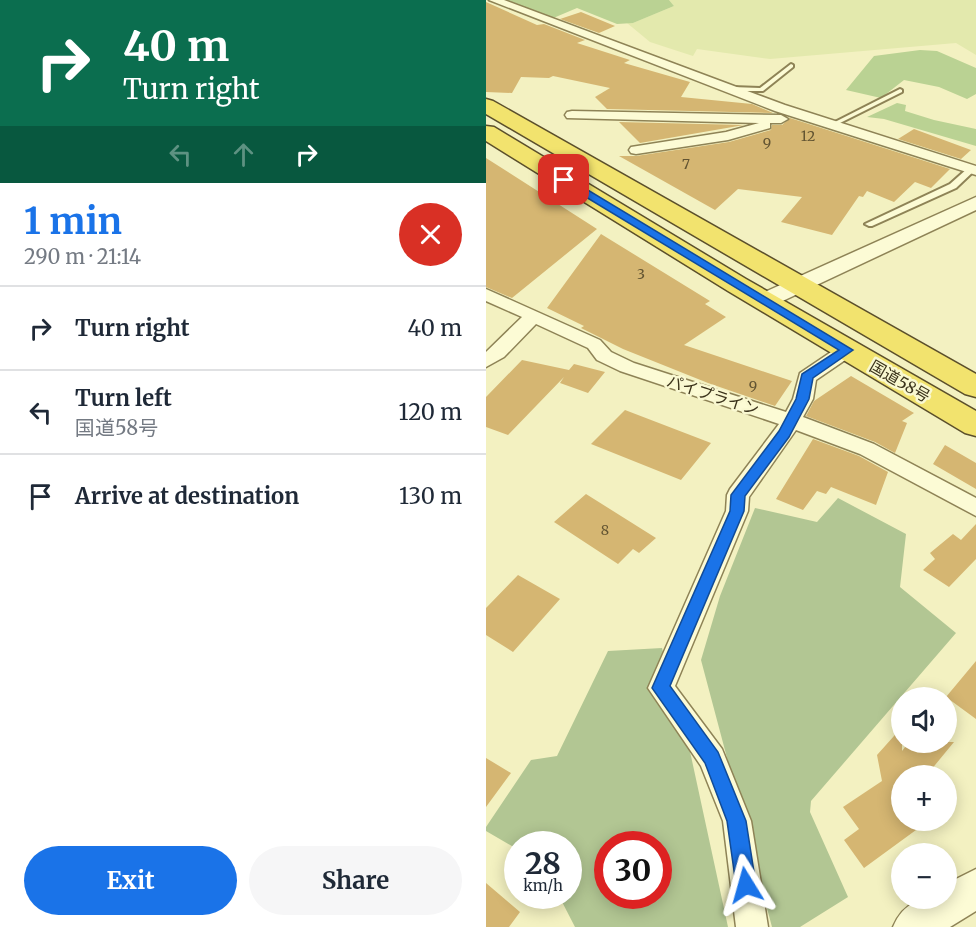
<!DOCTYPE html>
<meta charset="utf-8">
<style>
body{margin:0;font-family:Merriweather,"Noto Sans JP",serif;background:#f6f6f7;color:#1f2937;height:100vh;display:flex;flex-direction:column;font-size:22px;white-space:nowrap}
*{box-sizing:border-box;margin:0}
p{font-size:20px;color:#747a83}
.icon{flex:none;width:33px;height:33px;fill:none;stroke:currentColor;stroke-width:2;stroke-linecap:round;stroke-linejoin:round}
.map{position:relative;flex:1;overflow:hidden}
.panel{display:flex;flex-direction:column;background:#fff;width:486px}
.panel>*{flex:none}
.banner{background:#0b6e4f;color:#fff;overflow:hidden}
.controls{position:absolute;left:405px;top:687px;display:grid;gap:12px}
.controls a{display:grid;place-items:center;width:66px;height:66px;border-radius:50%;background:#fff;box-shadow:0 3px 15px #0003;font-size:30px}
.speed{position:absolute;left:18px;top:831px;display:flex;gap:12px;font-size:30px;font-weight:700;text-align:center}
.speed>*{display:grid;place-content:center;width:78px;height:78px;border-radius:50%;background:#fff;box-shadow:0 3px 15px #0003;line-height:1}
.speed small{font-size:15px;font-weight:400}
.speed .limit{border:9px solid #d22;background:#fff;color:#111}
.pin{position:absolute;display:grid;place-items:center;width:51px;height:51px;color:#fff;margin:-26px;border-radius:12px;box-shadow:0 3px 9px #0006}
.me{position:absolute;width:66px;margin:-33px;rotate:352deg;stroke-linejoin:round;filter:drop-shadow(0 0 4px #0008)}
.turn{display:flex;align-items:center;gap:21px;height:126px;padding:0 24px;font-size:27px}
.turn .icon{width:78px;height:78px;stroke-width:2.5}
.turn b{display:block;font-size:42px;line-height:51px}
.lanes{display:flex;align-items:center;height:57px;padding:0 24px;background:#0003;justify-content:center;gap:30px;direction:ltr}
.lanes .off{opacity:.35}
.round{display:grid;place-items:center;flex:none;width:63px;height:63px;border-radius:32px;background:#f6f6f7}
.headline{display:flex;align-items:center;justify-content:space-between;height:102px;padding:0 24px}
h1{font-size:36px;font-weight:700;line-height:45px;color:#1a73e8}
.primary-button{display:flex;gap:12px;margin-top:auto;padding:12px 24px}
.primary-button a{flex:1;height:69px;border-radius:36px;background:#1a73e8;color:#fff;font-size:24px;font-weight:700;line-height:69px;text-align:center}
.primary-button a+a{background:#f6f6f7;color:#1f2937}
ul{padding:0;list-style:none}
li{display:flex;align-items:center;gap:18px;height:84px;padding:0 24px;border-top:2px solid #e0e1e3}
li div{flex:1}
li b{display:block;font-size:22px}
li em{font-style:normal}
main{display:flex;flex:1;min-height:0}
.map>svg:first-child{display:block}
.farmland{fill:#e3e9ad}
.green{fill:#bad293}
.cemetery{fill:#b2c693;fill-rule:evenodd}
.building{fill:#d5b672}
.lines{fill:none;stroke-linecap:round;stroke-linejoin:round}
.service-casing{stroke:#8e8356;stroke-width:4}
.minor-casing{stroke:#8e8356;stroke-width:3}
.tertiary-casing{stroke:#8e8356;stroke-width:3}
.trunk-casing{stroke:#5b4f2b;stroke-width:3}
.service{fill:#fcfbd5;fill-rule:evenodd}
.minor{fill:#fcfbd5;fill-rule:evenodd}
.tertiary{fill:#fcfbd5;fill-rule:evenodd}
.trunk{fill:#f2e36e;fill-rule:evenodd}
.route{fill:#1a73e8;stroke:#114b97;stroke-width:1.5}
.labels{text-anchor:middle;stroke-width:5;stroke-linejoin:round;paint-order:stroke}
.number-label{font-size:14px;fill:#625432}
.street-label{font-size:16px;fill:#3c341c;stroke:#f9f8d1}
</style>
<main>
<section class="panel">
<div class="banner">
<div class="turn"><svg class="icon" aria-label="right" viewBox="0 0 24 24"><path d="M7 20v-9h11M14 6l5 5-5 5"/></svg><div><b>40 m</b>Turn right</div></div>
<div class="lanes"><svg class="icon off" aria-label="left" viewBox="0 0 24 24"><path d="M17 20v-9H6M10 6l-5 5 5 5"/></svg><svg class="icon off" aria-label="ahead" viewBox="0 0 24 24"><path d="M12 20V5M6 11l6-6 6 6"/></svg><svg class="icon" aria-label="right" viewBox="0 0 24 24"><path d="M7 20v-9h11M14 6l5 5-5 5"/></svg></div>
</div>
<div class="headline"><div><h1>1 min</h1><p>290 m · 21:14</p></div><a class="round" style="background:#d93025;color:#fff"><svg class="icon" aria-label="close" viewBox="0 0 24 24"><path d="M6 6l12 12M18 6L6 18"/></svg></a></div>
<ul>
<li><svg class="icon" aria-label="right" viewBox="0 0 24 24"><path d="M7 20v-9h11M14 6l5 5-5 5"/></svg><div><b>Turn right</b></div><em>40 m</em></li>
<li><svg class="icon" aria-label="left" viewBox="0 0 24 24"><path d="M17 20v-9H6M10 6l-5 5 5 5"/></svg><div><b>Turn left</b><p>国道58号</p></div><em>120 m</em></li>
<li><svg class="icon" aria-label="arrive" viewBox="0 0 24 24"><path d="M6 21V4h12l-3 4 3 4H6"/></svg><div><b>Arrive at destination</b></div><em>130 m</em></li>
</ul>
<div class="primary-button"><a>Exit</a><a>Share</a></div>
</section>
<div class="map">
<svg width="490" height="927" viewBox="0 0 490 927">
<rect width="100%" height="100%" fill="#f3f1c1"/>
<path class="farmland" d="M 183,0 L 490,0 L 490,55 L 470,43 L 284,59 L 211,49 L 207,56 L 164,42 L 141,23 L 147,23 L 188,6 Z"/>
<path class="green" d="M 20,0 L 183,0 L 188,6 L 147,23 L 131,24 L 91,8 L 65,19 Z
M 434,50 L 451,51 L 490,68 L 490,94 L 481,99 L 453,87 L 418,80 L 395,98 L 360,90 L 388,56 Z
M 411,103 L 420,105 L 419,111 L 448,120 L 490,129 L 490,146 L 398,119 L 381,117 Z"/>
<path class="cemetery" d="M 352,498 L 420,534 L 414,587 L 470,633 L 325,801 L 324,812 L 362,897 L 314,927 L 286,927 L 215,660 L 234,596 L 269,508 L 331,522 Z
M 176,648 L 205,756 L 242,927 L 89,927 L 73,896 L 82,896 L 82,844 L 32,844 L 31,849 L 0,831 L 0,827 L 45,760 L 71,756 L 122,651 ZM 122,844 L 172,844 L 172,896 L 122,896 Z"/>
<path class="building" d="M 0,2 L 51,25 L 58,24 L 99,40 L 91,43 L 144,60 L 138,63 L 204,82 L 195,97 L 266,104 L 287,113 L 121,109 L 109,97 L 124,88 L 67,76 L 63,78 L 35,77 L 26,93 L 0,92 Z
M 95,12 L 129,26 L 113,33 L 74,19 Z
M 304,118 L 464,169 L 445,188 L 429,182 L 408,202 L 381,191 L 377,197 L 373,196 L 346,235 L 295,222 L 316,197 L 252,189 L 229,210 L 133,156 L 150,156 L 243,142 L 285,130 L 286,125 L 296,125 Z
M 133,122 L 258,125 L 154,143 Z
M 428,129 L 485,150 L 475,159 L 412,139 Z
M 0,158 L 111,229 L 26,298 L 0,287 Z
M 115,234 L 224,301 L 219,304 L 240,317 L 198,345 L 306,381 L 289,406 L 222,383 L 137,349 L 95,328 L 98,326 L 61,308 Z
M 36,360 L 83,370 L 88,364 L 119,372 L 102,393 L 74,383 L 78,377 L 22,435 L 0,427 L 0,397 Z
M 365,376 L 428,413 L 416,421 L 421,423 L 409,453 L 389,442 L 320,416 L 328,401 Z
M 139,410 L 225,443 L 195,480 L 105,444 Z
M 327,439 L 373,456 L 402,472 L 390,505 L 345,487 L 340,494 L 331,491 L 317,510 L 290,499 Z
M 459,445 L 490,463 L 490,489 L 447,464 Z
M 100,494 L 170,538 L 153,553 L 147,549 L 132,564 L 68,522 Z
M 490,524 L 490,559 L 463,587 L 437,570 L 449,559 L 444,553 L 467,534 L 475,540 Z
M 32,575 L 74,599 L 27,652 L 0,635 L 0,608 Z
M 490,661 L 490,719 L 460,697 Z
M 416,727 L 416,751 L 423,742 L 468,742 L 440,776 L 416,776 L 416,820 L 423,820 L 430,830 L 378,868 L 358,840 L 373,829 L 357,807 L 396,781 L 391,755 Z
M 0,758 L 25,773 L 0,807 Z
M 0,883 L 34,912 L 23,927 L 0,927 Z"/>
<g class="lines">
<defs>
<path id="service" d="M 305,64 L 307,65 L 307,67 L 277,91 L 246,91 L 243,89 L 246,87 L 274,88 Z
M 414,89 L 416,90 L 416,92 L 348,126 L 343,125 Z
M 482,168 L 489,170 L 470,188 L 386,226 L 383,226 L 379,224 L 464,184 Z"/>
<path id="minor" d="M 3,0 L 18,0 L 299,105 L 490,166 L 490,175 L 289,111 Z
M 86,111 L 295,115 L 302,119 L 295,123 L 284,123 L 284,128 L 242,140 L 150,154 L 145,153 L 143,150 L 145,147 L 240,132 L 273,123 L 81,118 L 79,115 L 81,112 Z
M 0,289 L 114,340 L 125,352 L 148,363 L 300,412 L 307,399 L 314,373 L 354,346 L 368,346 L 370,350 L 368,354 L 330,380 L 327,399 L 317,417 L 388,444 L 490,498 L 490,516 L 374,454 L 310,430 L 263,497 L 262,511 L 189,686 L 236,749 L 265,821 L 282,927 L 250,927 L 237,821 L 215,766 L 162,688 L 240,511 L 241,495 L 244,489 L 293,424 L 134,371 L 111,360 L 102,348 L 50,324 L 18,357 L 0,367 L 0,352 L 36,317 L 0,301 Z"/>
<path id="tertiary" d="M 490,197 L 490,210 L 286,306 L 278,308 L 270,306 L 267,301 L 270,296 Z
M 490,869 L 490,911 L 464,927 L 407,927 C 418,901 435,898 460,898 L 460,884 Z"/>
<path id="trunk" d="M 0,99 L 7,101 L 490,374 L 490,397 L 479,394 L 0,114 Z
M 0,126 L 8,127 L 260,279 L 490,411 L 490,436 L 479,433 L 242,291 L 0,141 Z"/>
</defs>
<use href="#service" class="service-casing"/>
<use href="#minor" class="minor-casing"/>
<use href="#tertiary" class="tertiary-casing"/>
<use href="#trunk" class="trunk-casing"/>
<use href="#service" class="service"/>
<use href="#minor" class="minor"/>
<use href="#tertiary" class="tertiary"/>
<use href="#trunk" class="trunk"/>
</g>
<path class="route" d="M 75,178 L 82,178 L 367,350 L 327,378 L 323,399 L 303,437 L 259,496 L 258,511 L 184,686 L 232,752 L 260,821 L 270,885 L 267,892 L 260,894 L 253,892 L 250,885 L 241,821 L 219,763 L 166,688 L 244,511 L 245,495 L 293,431 L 310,399 L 316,374 L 353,350 L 75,182 Z"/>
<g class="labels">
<g class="number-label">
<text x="322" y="141">12</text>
<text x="281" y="148">9</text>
<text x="200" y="169">7</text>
<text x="155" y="279">3</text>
<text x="267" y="391">9</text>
<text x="119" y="535">8</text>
</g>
<g class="street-label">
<text transform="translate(414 381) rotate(30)" y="6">国道58号</text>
<text transform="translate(227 395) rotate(18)" y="6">パイプライン</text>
</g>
</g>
</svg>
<div class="controls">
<a><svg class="icon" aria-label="sound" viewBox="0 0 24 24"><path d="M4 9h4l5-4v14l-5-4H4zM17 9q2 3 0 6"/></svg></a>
<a>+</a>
<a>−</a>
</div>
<div class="speed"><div>28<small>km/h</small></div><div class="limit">30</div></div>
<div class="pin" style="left:78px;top:180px;background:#d93025"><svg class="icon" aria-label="arrive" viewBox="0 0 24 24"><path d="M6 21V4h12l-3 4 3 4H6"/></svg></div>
<svg class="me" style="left:260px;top:885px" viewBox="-20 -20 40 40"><path d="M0-17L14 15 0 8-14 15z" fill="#1a73e8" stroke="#fff" stroke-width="4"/></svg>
</div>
</main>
